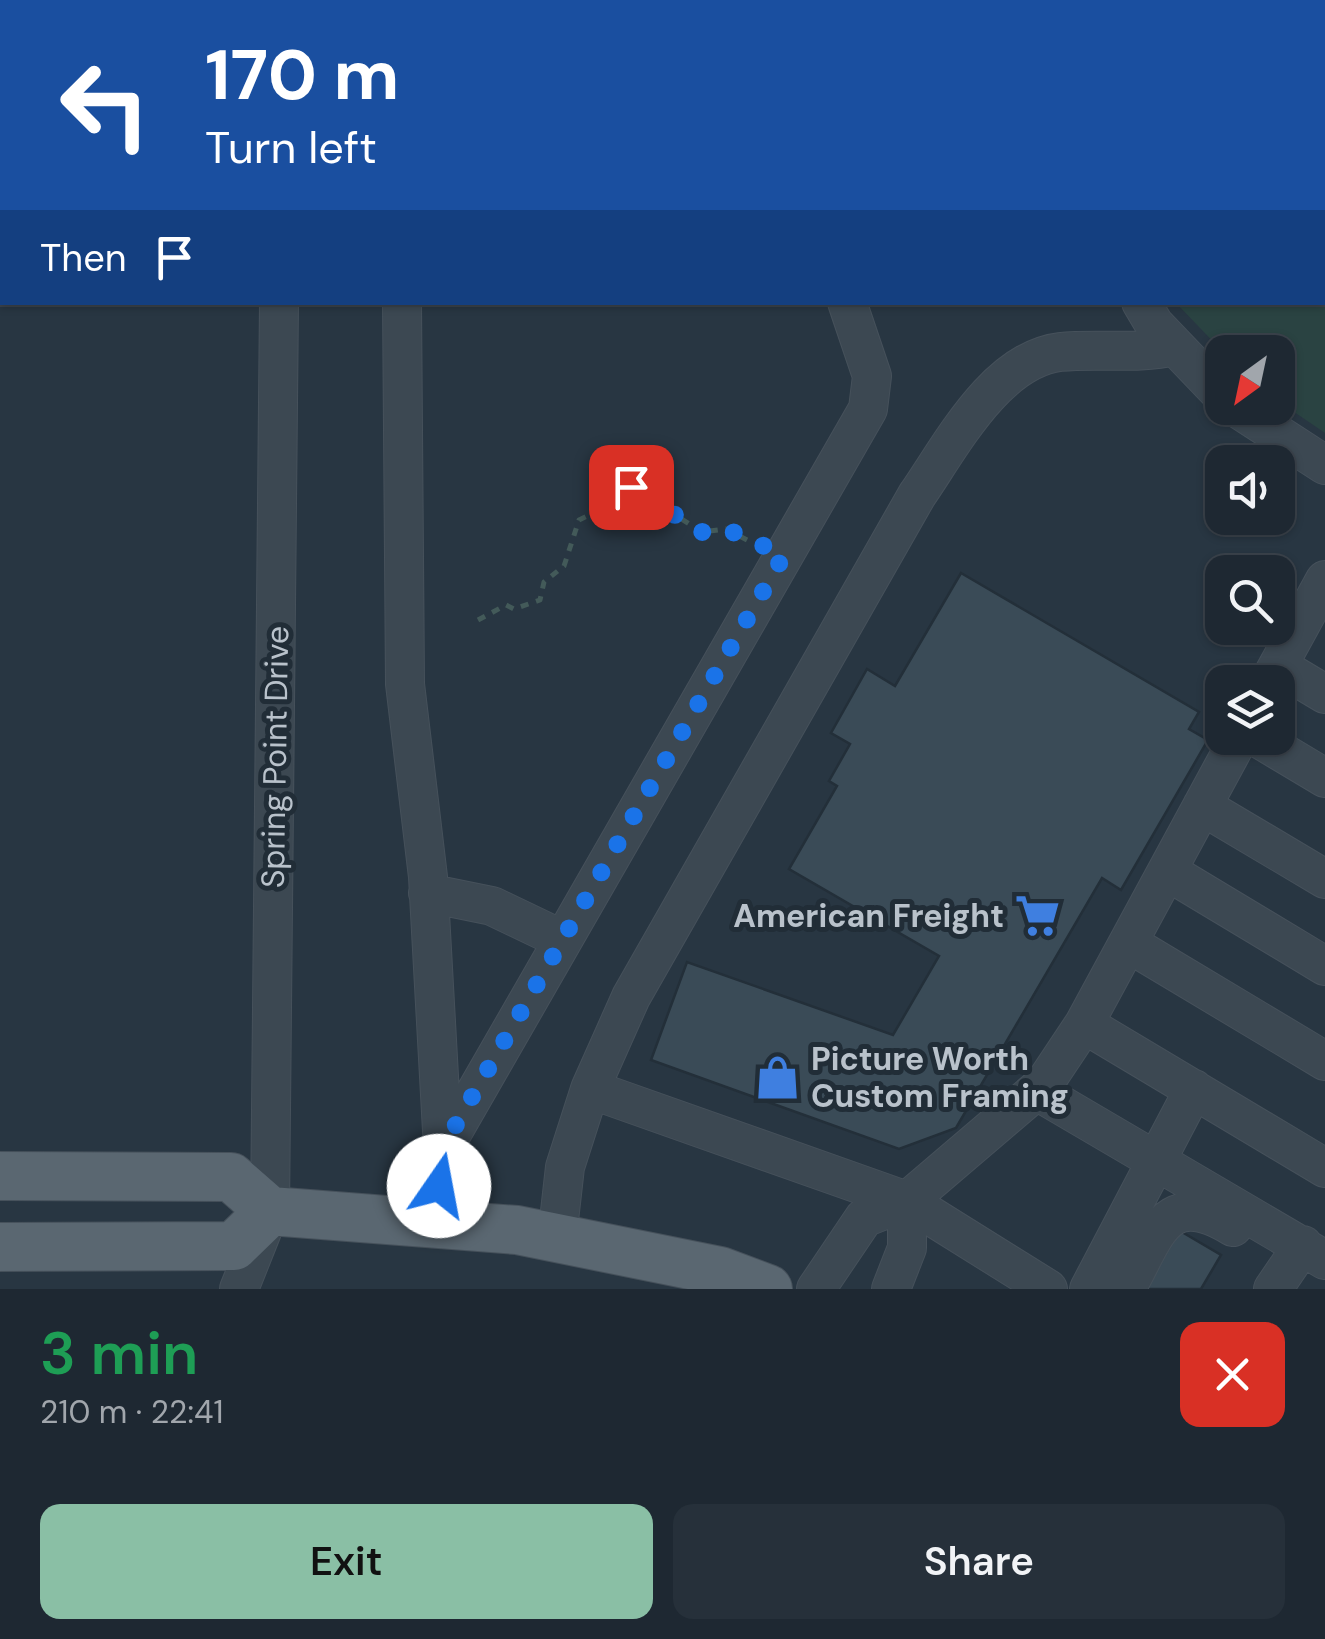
<!DOCTYPE html>
<meta charset="utf-8">
<style>
body{margin:0;font-family:"DM Sans",sans-serif;background:#26303a;color:#f1f3f6;height:100vh;display:flex;flex-direction:column;font-size:38px;white-space:nowrap}
*{box-sizing:border-box;margin:0}
p{font-size:32px;color:#a1a6ac}
.icon{flex:none;width:55px;height:55px;fill:none;stroke:currentColor;stroke-width:2;stroke-linecap:round;stroke-linejoin:round}
.map{position:relative;height:1289px;overflow:hidden}
.details{display:flex;flex-direction:column;background:#1e2832;flex:1}
.details>*{flex:none}
.hud{position:absolute;left:0px;top:0px;width:1325px;height:305px;box-shadow:0 2px 8px #0004,0 0 0 2px #3c444d;background:#1a4fa0;color:#fff;overflow:hidden}
.needle{width:65px;rotate:213deg}
.controls{position:absolute;left:1205px;top:335px;display:grid;gap:20px}
.controls a{display:grid;place-items:center;width:90px;height:90px;border-radius:20px;background:#1e2832;box-shadow:0 2px 8px #0004,0 0 0 2px #3c444d;font-size:50px}
.pin{position:absolute;display:grid;place-items:center;width:85px;height:85px;color:#fff;margin:-42px;border-radius:20px;box-shadow:0 5px 15px #0006}
.me{position:absolute;width:110px;margin:-55px;rotate:12deg;stroke-linejoin:round;filter:drop-shadow(0 0 8px #0008)}
.turn{display:flex;align-items:center;gap:35px;height:210px;padding:0 40px;font-size:45px}
.turn .icon{width:130px;height:130px;stroke-width:2.5}
.turn b{display:block;font-size:70px;line-height:85px}
.then{display:flex;align-items:center;height:95px;padding:0 40px;background:#0003;gap:20px;font-size:38px}
.round{display:grid;place-items:center;flex:none;width:105px;height:105px;border-radius:20px;background:#26303a}
.overview{display:flex;align-items:center;justify-content:space-between;height:170px;padding:0 40px}
h1{font-size:60px;font-weight:600;line-height:75px;color:#1e9e55}
.button{display:flex;gap:20px;margin-top:auto;padding:20px 40px}
.button a{flex:1;height:115px;border-radius:20px;background:#8abfa5;color:#111;font-size:40px;font-weight:600;line-height:115px;text-align:center}
.button a+a{background:#26303a;color:#f1f3f6}
.map>svg:first-child{display:block}
.green{fill:#2a4342}
.building{fill:#3a4b57;stroke:#232f39;stroke-width:2.5}
.lines{fill:none;stroke-linecap:round;stroke-linejoin:round}
.minor-casing{stroke:#46515b;stroke-width:40}
.major-casing{stroke:#46515b;stroke-width:50}
.path{stroke:#435a59;stroke-width:5;stroke-dasharray:8 8;stroke-linecap:butt}
.minor{stroke:#3c4852;stroke-width:38}
.major{stroke:#5a6771;stroke-width:48}
.route{stroke:#1a73e8;stroke-width:18;stroke-dasharray:0 32.4}
.labels{text-anchor:middle;stroke-width:10;stroke-linejoin:round;paint-order:stroke}
.street-label{font-size:32px;fill:#b9c2cb;stroke:#212d37}
.poi-label{font-size:32px;font-weight:bold;fill:#b9c2cb;stroke:#212d37;text-anchor:end}
</style>
<div class="map">
<svg width="1325" height="1289" viewBox="0 0 1325 1289">
<rect width="100%" height="100%" fill="#283642"/>
<path class="green" d="M 1050,0 L 1325,0 L 1325,433 L 1278,401 L 1278,352 L 1223,352 L 1176,303 L 1322,302 L 1322,2 Z"/>
<path class="building" d="M 961,573 L 1199,712 L 1189,729 L 1208,740 L 1121,890 L 1102,878 L 956,1128 L 899,1149 L 651,1060 L 687,962 L 893,1035 L 939,956 L 789,869 L 837,786 L 829,781 L 850,744 L 831,733 L 867,669 L 895,686 Z
M 1170,1225 L 1221,1255 L 1201,1289 L 1134,1289 Z"/>
<g class="lines">
<defs>
<path id="minor" d="M 708,0 L 711,2
M 1031,0 L 1032,2
M 311,2 L 312,0
M 435,2 L 436,0
M 402,302 L 405,684 L 428,877 L 443,1149 L 436,1221
M 1141,302 L 1154,324 L 1222,395
M 1237,408 L 1325,465
M 1278,666 L 1325,694
M 1269,682 L 1325,580
M 1258,738 L 1325,778
M 1202,806 L 1325,879
M 1167,871 L 1325,966
M 428,893 L 492,906 L 563,940
M 1128,943 L 1325,1061
M 1084,1024 L 1325,1168
M 590,1089 L 631,997 L 917,495 C 951,446 995,360 1060,352 C 1099,348 1136,355 1175,346
M 1037,1091 L 1325,1260
M 443,1149 L 868,409 L 872,376 L 847,302
M 557,1238 L 565,1167 L 590,1089 L 907,1201 L 1048,1289
M 239,1289 L 270,1211 L 279,302
M 816,1289 L 864,1218 L 907,1201 L 1044,1084 L 1084,1024 L 1239,738
M 891,1289 L 907,1248 L 907,1201
M 1089,1289 L 1194,1089
M 1126,1289 C 1157,1235 1164,1186 1233,1227
M 1273,1289 L 1303,1245"/>
<path id="major" d="M 0,1176 L 231,1177 L 270,1211 L 517,1230 L 720,1271 L 768,1289
M 0,1247 L 234,1246 L 270,1211"/>
</defs>
<use href="#minor" class="minor-casing"/>
<use href="#major" class="major-casing"/>
<path class="path" d="M 478,620 L 506,605 L 514,609 L 540,600 L 544,582 L 564,566 L 579,520 L 600,510 L 609,490 L 631,487 L 702,532 L 726,529 L 753,543"/>
<use href="#minor" class="minor"/>
<use href="#major" class="major"/>
</g>
<g class="lines">
<path class="route" d="M 439,1186 L 442,1149 L 784,555 L 726,529 L 702,532 L 631,487"/>
</g>
<defs>
<symbol id="supermarket-bare" viewBox="-9 -9 18 18"><path d="M-6-5.5h2.5l.6 2H6L4.5 2H-2.5L-4.4-4H-6ZM-1.5 3.2a1.3 1.3 0 1 0 .1 0ZM3 3.2a1.3 1.3 0 1 0 .1 0Z" fill="#3f7fe0" stroke="#212d37" stroke-width="2.5" paint-order="stroke"/></symbol>
<symbol id="shop-bare" viewBox="-9 -9 18 18"><path d="M-5-2.5h2.3a2.7 3.5 0 0 1 5.4 0H5L5.5 6h-11ZM-1.5-2.5h3a1.5 2.3 0 0 0-3 0Z" fill="#3f7fe0" stroke="#212d37" stroke-width="2.5" paint-order="stroke"/></symbol>
</defs>
<g fill-rule="evenodd">
<use href="#supermarket-bare" x="1006" y="884" width="63" height="63"/>
<use href="#shop-bare" x="746" y="1046" width="63" height="63"/>
</g>
<g class="labels">
<g class="street-label">
<text transform="translate(275 757) rotate(-89)" y="11">Spring Point Drive</text>
</g>
<g class="poi-label">
<text x="1004" y="927">American Freight</text>
<text x="811" y="1070" text-anchor="start">Picture Worth<tspan x="811" dy="37">Custom Framing</tspan></text>
</g>
</g>
</svg>
<div class="controls">
<a><svg class="needle" viewBox="-14 -14 28 28"><path d="M0-13l5 13h-10z" fill="#e53935"/><path d="M0 13l5-13h-10z" fill="#a1a6ac"/></svg></a>
<a><svg class="icon" aria-label="sound" viewBox="0 0 24 24"><path d="M4 9h4l5-4v14l-5-4H4zM17 9q2 3 0 6"/></svg></a>
<a><svg class="icon" aria-label="search" viewBox="0 0 24 24"><circle cx="10" cy="10" r="6"/><path d="M15 15l6 6"/></svg></a>
<a><svg class="icon" aria-label="layers" viewBox="0 0 24 24"><path d="M12 4l9 5-9 5-9-5zM3 14l9 5 9-5"/></svg></a>
</div>
<div class="pin" style="left:631px;top:487px;background:#d93025"><svg class="icon" aria-label="arrive" viewBox="0 0 24 24"><path d="M6 21V4h12l-3 4 3 4H6"/></svg></div>
<svg class="me" style="left:439px;top:1186px" viewBox="-20 -20 40 40"><circle r="19" fill="#fff"/><path d="M0-13L10 11 0 6-10 11z" fill="#1a73e8"/></svg>
<div class="hud">
<div class="turn"><svg class="icon" aria-label="left" viewBox="0 0 24 24"><path d="M17 20v-9H6M10 6l-5 5 5 5"/></svg><div><b>170 m</b>Turn left</div></div>
<div class="then">Then<svg class="icon" aria-label="arrive" viewBox="0 0 24 24"><path d="M6 21V4h12l-3 4 3 4H6"/></svg></div>
</div>
</div>
<section class="details">
<div class="overview"><div><h1>3 min</h1><p>210 m · 22:41</p></div><a class="round" style="background:#d93025;color:#fff"><svg class="icon" aria-label="close" viewBox="0 0 24 24"><path d="M6 6l12 12M18 6L6 18"/></svg></a></div>
<div class="button"><a>Exit</a><a>Share</a></div>
</section>
